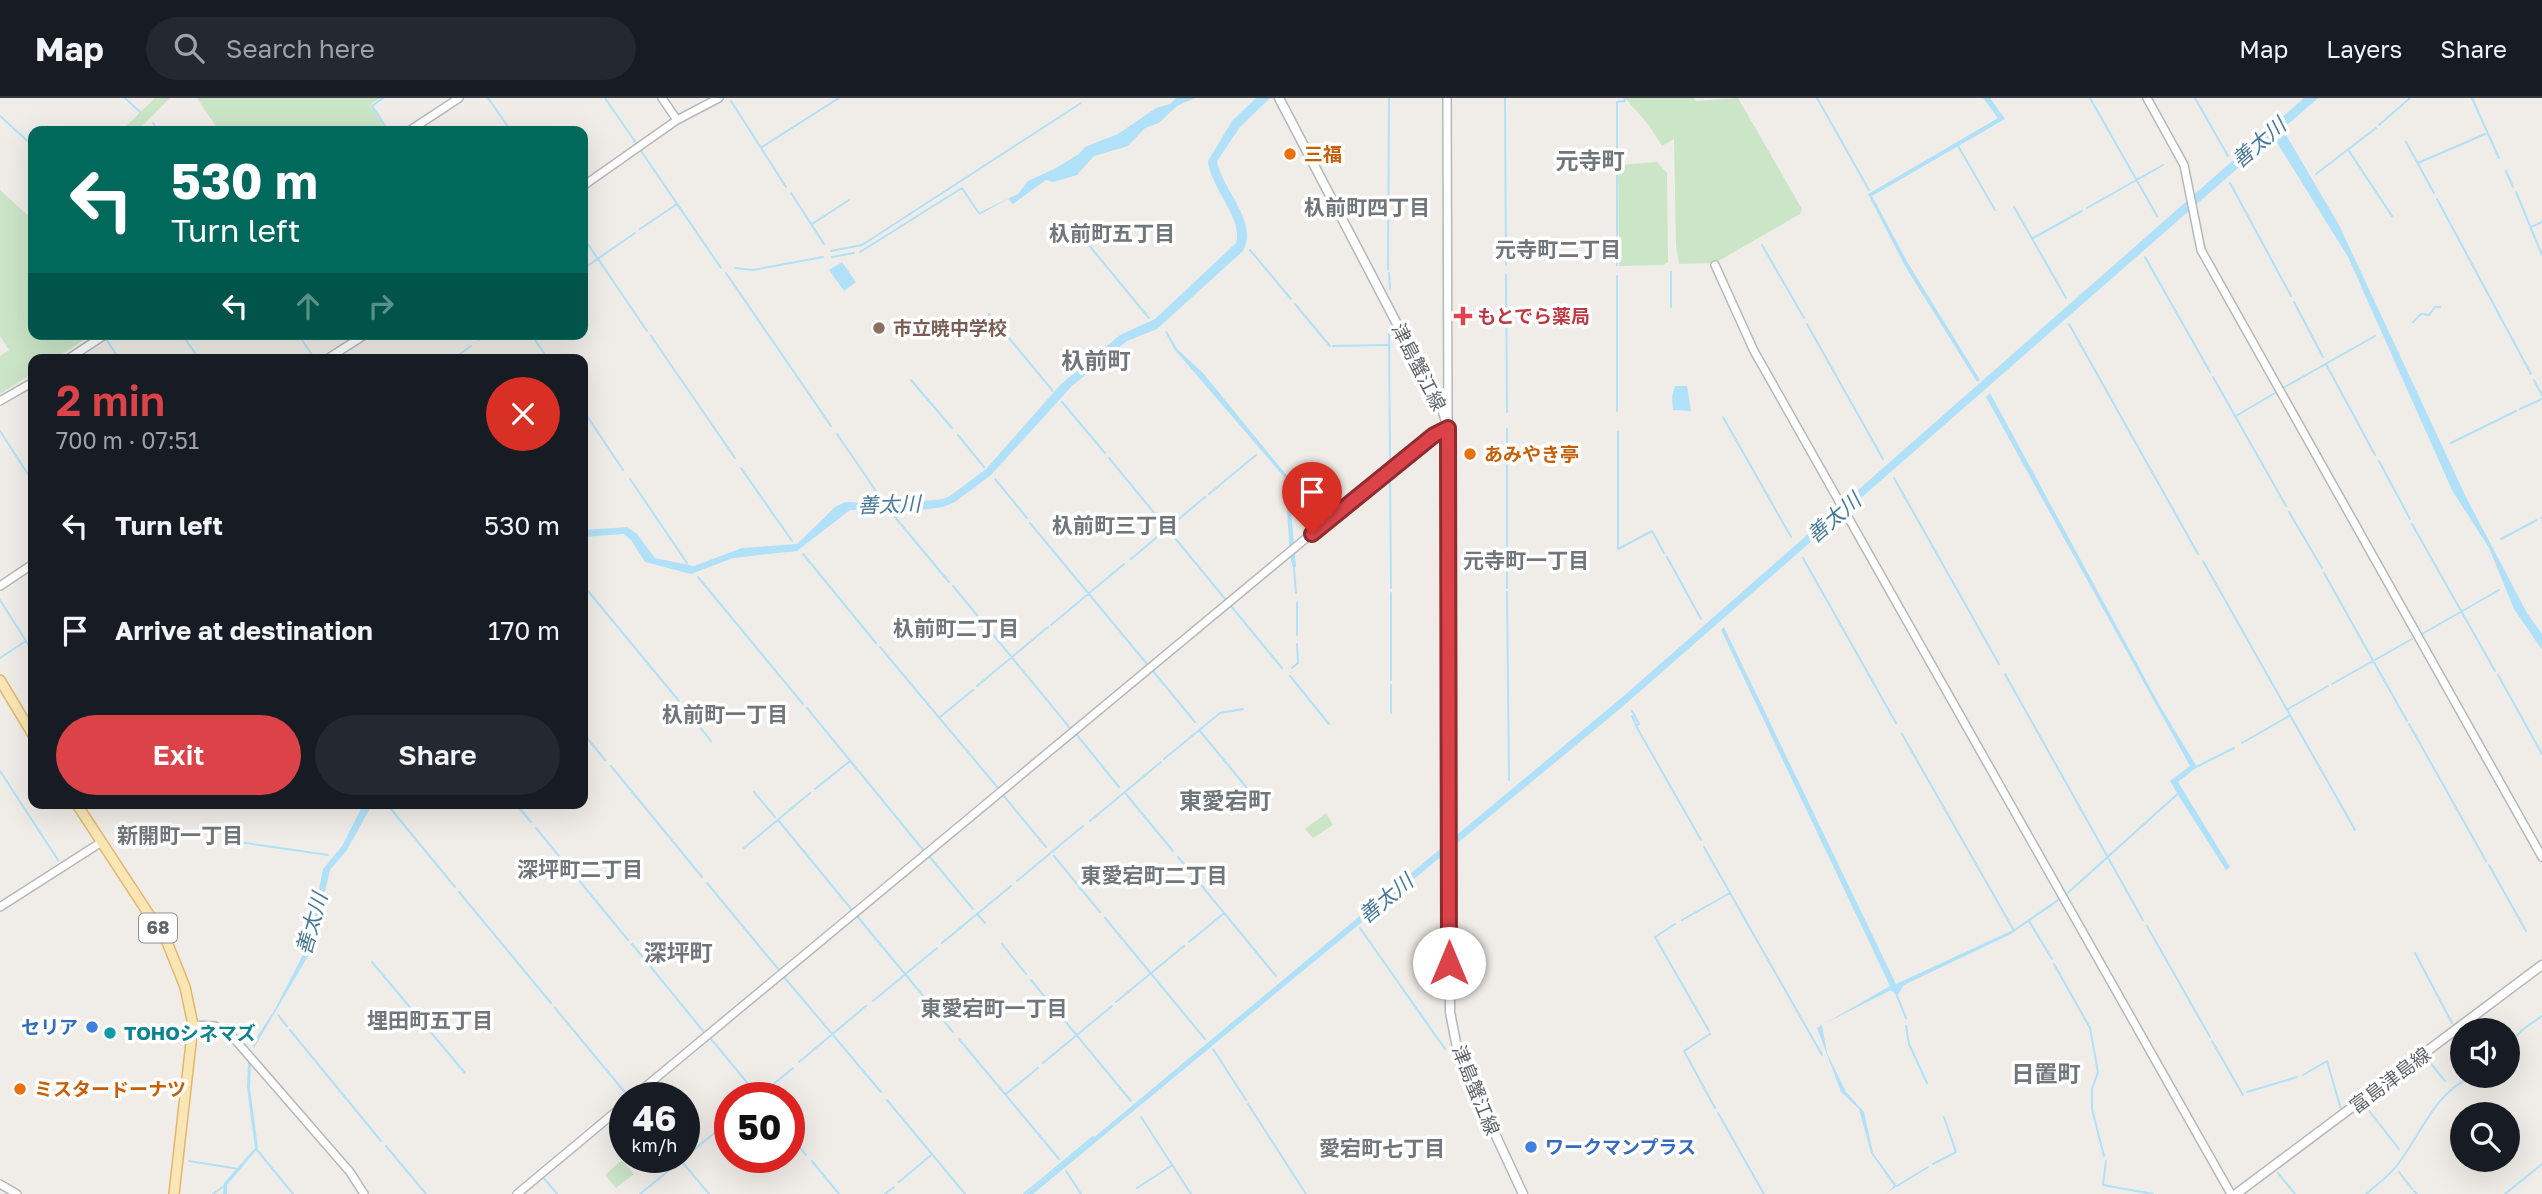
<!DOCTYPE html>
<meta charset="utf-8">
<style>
body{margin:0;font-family:"Golos Text","Noto Sans JP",sans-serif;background:#242831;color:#f1f3f6;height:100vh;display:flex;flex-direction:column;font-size:26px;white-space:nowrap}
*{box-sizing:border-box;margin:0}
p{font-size:23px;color:#9ea1a6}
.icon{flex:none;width:38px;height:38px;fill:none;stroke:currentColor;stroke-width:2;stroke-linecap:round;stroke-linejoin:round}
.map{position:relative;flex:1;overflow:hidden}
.side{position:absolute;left:28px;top:256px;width:560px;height:455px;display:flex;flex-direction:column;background:#171b24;border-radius:14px;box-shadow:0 7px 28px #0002}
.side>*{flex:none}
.guide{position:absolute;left:28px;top:28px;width:560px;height:214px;border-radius:14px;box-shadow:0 7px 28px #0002;background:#00695c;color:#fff;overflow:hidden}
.tools{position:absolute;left:2450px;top:920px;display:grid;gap:14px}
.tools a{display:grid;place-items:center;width:70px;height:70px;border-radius:50%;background:#171b24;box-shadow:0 7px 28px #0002;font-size:35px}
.speed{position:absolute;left:609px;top:984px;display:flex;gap:14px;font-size:35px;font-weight:700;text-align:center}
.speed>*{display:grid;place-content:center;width:91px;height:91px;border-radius:50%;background:#171b24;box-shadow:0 7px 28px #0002;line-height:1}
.speed small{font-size:18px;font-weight:400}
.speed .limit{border:10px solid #d22;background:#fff;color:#111}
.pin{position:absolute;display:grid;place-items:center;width:60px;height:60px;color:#fff;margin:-72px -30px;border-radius:50% 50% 50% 0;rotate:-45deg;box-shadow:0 0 7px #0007}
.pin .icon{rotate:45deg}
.me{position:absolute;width:77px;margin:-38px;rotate:0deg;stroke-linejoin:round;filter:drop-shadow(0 0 5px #0008)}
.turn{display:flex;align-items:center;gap:24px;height:147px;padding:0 28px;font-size:32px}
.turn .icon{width:91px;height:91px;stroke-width:2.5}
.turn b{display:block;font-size:49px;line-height:60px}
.lanes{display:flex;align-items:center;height:66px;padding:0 28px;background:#0003;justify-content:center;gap:35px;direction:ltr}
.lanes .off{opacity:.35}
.round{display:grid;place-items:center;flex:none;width:74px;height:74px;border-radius:37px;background:#242831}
.head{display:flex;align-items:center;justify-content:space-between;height:119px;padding:0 28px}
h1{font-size:42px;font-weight:600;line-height:52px;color:#db4349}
.action{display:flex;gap:14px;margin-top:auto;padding:14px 28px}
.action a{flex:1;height:80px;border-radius:42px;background:#db4349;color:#fff;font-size:28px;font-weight:600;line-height:80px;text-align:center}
.action a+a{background:#242831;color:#f1f3f6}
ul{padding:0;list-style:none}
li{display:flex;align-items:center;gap:21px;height:105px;padding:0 28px}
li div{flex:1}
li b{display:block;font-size:26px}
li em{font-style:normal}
header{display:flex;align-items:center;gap:42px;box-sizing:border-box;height:98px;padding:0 35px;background:#171b24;border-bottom:2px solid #363941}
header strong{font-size:33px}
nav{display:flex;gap:38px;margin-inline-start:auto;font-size:24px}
.search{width:490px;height:63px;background:#242831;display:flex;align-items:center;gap:18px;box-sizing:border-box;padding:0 24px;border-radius:38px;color:#9ea1a6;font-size:26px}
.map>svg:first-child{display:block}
.green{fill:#cbe5c7}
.water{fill:#b0e1f8}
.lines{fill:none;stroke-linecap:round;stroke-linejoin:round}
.stream{stroke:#b0e1f8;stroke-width:2}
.tertiary-casing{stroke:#b5b8bb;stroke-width:10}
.secondary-casing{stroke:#b4b8bb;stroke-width:11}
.primary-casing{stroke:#e6b56b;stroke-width:12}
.tertiary{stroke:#fff;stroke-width:7}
.secondary{stroke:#fff;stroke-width:8}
.primary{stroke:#f8e6b5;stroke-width:9}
.route-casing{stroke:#8e2c2f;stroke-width:18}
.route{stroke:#db4349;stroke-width:12}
.food-dot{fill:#e8710a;stroke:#fff;stroke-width:2.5}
.health-dot{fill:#e0444e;stroke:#fff;stroke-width:2.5}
.education-dot{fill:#8d6e63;stroke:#fff;stroke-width:2.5}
.shop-dot{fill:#3f7fe0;stroke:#fff;stroke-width:2.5}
.culture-dot{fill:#0f9aa8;stroke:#fff;stroke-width:2.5}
.labels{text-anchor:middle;stroke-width:7;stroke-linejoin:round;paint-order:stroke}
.shield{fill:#fff;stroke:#8f9295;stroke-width:2}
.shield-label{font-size:18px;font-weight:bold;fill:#5f6467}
.food-label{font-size:19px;font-weight:bold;fill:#c56008;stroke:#fff;text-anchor:start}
.health-label{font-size:19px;font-weight:bold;fill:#be3a42;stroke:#fff;text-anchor:start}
.education-label{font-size:19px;font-weight:bold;fill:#785e54;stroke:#fff;text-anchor:start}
.street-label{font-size:19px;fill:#5f6467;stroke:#fff}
.shop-label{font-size:19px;font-weight:bold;fill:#366cbe;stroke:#fff;text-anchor:end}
.culture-label{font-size:19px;font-weight:bold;fill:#0d838f;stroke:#fff;text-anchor:start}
.water-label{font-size:21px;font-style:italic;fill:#477899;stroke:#fff}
.neighbourhood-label{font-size:21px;font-weight:bold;fill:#707679;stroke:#fff}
.quarter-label{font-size:23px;font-weight:bold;fill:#707679;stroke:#fff}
</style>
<header>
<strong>Map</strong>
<div class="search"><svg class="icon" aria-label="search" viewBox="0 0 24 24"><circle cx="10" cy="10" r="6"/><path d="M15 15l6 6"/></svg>Search here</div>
<nav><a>Map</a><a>Layers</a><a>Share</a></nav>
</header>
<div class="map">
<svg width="2542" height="1096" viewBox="0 0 2542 1096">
<rect width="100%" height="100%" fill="#f0ede8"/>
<path class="green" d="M 155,0 L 170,0 L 137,33 L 121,33 Z
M 197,0 L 380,0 L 370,7 L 388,33 L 219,33 Z
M 1625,0 L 1694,0 L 1696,3 L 1738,0 L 1802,111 L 1800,116 L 1715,165 L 1679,166 L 1676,147 L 1674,41 L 1662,48 L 1648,26 Z
M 1657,64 L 1667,75 L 1668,164 L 1664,167 L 1619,168 L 1618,67 Z
M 0,92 L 33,122 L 33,236 L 92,236 L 55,261 L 33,261 L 33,275 L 0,296 L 0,258 L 9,252 L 0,238 Z
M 1326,715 L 1333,727 L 1313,740 L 1305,731 Z
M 622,1062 L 634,1076 L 616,1090 L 605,1077 Z"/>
<path class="water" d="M 1176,0 L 1195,0 L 1177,8 L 1159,25 L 1145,30 L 1128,48 L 1094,58 L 1077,77 L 1053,84 L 1046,82 L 1013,106 L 1008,101 L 979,117 L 978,115 L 1018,96 L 1028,83 L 1056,70 L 1079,56 L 1085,49 L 1118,36 L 1156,10 L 1170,6 Z
M 1256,0 L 1270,0 L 1240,29 L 1217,63 C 1222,92 1259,123 1243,153 L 1157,231 L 1127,243 L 1072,288 L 991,377 L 955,404 L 943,409 L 914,413 L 850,412 L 797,453 L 733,460 L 691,476 L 645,464 L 631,442 L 624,436 L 583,439 L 583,432 L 627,429 L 637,436 L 655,460 L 694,468 L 742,450 L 797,446 L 835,409 L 845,404 L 894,406 L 943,401 L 950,398 L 986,371 L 1061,286 L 1120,237 L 1155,221 L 1236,145 C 1244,122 1210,89 1208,63 L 1232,23 Z
M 1983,0 L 1990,0 L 2005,21 L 1872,98 L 1909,167 L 1980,282 L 1977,284 L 1905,168 L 1868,96 L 1998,20 Z
M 2304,0 L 2318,0 L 1621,610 L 1033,1096 L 1026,1096 L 1626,596 Z
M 2285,35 L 2339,127 L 2466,399 L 2527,515 L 2542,536 L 2542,552 L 2514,511 L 2489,450 L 2452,392 L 2348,159 L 2276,43 Z
M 842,164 L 856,184 L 844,193 L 829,172 Z
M 1167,233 L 1177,251 L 1203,275 L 1288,379 L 1296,469 L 1293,470 L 1290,458 L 1285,380 L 1175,252 L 1165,234 Z
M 1675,288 L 1687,288 L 1691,313 L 1673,312 L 1672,299 Z
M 1990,295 L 2160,608 L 2197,669 L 2178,684 L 2230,769 L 2226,772 L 2178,697 L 2066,798 L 2011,836 L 1904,887 L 1897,898 L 1891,892 L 1822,927 L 1827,955 L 1846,994 L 1864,1014 L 1873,1055 L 1897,1088 L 1886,1096 L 1894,1088 L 1871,1055 L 1859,1011 L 1841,994 L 1817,930 L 1890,888 L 1721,532 L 1724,529 L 1896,886 L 2013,832 L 2065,796 L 2177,695 L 2170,683 L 2190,668 L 1986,299 Z
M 364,705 L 373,705 L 347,752 L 330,772 L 311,853 L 254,950 L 252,946 L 274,913 L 308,847 L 323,771 L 342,748 Z
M 248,962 L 251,965 L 250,990 L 258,1050 L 227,1087 L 227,1096 L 223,1096 L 224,1085 L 255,1050 L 247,989 Z"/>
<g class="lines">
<path class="stream" d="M 125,0 L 140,14
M 383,0 L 372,8 L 389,33
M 488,0 L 511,33
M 605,0 L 638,48
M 1505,0 L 1506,167
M 1817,0 L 1869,92
M 2090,0 L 2157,118
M 2195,0 L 2228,58
M 2472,0 L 2499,60
M 731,3 L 786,89
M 0,18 L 33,48
M 153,25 L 159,33
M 2379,27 L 2410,0
M 2406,44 L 2434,95
M 1957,46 L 1995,112
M 762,49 L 839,0
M 641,53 L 721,170
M 2349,53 L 2392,118
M 2418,65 L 2485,36
M 2506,73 L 2513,89
M 2316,76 L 2376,30
M 2230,85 L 2291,198
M 2516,94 L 2542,157
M 791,95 L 824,146
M 2437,101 L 2531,276
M 2014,109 L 2066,200
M 2087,110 L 2163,67
M 812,126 L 849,102
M 2531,129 L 2542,124
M 640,131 L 677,106
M 583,139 L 647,233
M 1083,140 L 1149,220
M 2033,140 L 2082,113
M 1762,147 L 1804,220
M 1250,152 L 1291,201
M 831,153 L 862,147 L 1081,5
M 860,154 L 962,90 L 978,114
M 832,159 L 854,155
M 2145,159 L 2210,274
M 1617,167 L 1617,4 L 1625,3 L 1624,0
M 735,170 L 753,172 L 823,159
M 583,171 L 635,135
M 1388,171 L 1389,0
M 726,175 L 831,328
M 1389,175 L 1390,191
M 1506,177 L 1507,314
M 2294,204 L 2323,259
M 1295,206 L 1330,248
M 1671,209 L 1671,174
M 989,216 L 1053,293
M 2413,224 L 2421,216 L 2429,217 L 2435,209 L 2440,209
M 1807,226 L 1883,361
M 2069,226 L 2198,456
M 1389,229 L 1390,365
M 182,236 L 199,261
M 298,236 L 315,261
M 531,236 L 548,261
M 651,238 L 735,360
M 106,241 L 119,261
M 479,242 L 488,236
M 1333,248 L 1388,247
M 453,261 L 471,248
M 2326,266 L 2375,357
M 2213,279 L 2286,408
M 911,282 L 952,330
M 2534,282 L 2542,297
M 2283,290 L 2375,238
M 1062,304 L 1105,355
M 2520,311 L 2542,301
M 583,312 L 623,372
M 1617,313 L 1617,178
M 2236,318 L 2275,295
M 1723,319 L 1791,439
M 1507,331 L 1507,490
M 0,333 L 33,384
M 1618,334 L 1618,451 L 1652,433 L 1664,455
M 837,336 L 880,399
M 958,337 L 984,369
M 2451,345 L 2516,313
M 1109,360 L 1226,502
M 2379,363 L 2410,421
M 741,370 L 792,443
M 1390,377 L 1391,490
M 1894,380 L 1999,566
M 630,381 L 687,465
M 995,381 L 1027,420
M 1209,396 L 1256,357
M 2289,414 L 2322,470
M 895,419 L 949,484
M 2541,420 L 2542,420
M 1030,425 L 1147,566
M 2412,426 L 2495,573
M 2501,441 L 2537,422
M 803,456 L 876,545
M 1667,459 L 1701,521
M 1803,460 L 1896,625
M 1131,461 L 1205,399
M 2203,463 L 2355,732
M 1294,470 L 1296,495
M 2324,475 L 2407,623
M 698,479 L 803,606
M 583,487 L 679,603
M 953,488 L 1070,630
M 1507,494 L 1509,682
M 1391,495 L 1391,582
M 0,502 L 33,554
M 1297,505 L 1297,537
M 1231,508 L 1282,570
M 1051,527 L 1124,466
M 2422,536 L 2499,492
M 880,549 L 998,690
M 0,560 L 26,543
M 1292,570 L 1298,565 L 1297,546
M 1153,573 L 1195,624
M 2005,576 L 2143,822
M 2498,577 L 2542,656
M 1290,578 L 1329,626
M 2332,586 L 2412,541
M 977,588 L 1048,529
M 684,609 L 711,643
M 807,610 L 924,753
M 2288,611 L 2328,588
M 1632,613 L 1639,626 L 1636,628 L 1701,742
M 1391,615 L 1391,587
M 1632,618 L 1636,627
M 940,619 L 973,592
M 2409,626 L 2486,763
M 1199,632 L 1247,690
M 583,635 L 605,662
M 1902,636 L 2013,831
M 1077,637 L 1119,689
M 2242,645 L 2289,618
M 1164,661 L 1220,615 L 1243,611
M 611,668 L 702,779
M 2194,670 L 2234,650
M 0,673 L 58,762
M 815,691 L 850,663
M 754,694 L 775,719
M 1126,696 L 1173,753
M 1003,697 L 1046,749
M 386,705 L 455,789
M 515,705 L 531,724
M 778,722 L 852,812
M 1090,723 L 1161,664
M 536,730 L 628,842
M 225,742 L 328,757
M 1704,749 L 1822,957
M 744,750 L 810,695
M 929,758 L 973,811
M 1054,758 L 1100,814
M 1178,759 L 1276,878
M 2489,767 L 2526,833
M 1017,783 L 1083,728
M 707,785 L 779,872
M 459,794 L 551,905
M 978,817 L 985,825
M 857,818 L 953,934
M 1105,820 L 1205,941
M 1682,822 L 1730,795
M 2029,823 L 2052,861
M 1675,826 L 1655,839 L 1709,933
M 2147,828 L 2210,939
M 1360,830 L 1445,951
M 1189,844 L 1224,815
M 942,845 L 1011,788
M 632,846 L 704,934
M 1002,846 L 1026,876
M 2415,855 L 2452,925
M 372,864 L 465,975
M 2054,866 L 2090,930 L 2098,974 L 2092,991 L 2092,1011 L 2104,1058
M 784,879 L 881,994
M 1031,882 L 1131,1003
M 1897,898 L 1906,920
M 873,903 L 937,850
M 1116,904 L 1184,848
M 555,910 L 628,998
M 278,917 L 287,928
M 1906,928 L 1909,946 L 1927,985
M 290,932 L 381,1043
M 1710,936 L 1684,953 L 1715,1010
M 2461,937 L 2462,938
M 711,941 L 759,999
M 959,941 L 1059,1061
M 2212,943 L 2243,997
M 2508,947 L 2522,932 L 2542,918
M 1213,951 L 1246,1002
M 2428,962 L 2445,983
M 799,964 L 866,908
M 1043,965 L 1112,908
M 2303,977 L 2327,963 L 2341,1011
M 2247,994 L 2297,979
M 1006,996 L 1038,970
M 758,999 L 793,970
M 887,1002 L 965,1096
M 1248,1006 L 1306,1096
M 2366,1009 L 2399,1051
M 1718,1015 L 1764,1096
M 1141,1019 L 1191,1096
M 724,1027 L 730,1022
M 789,1036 L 806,1057
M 386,1048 L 426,1096
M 257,1052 L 293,1096
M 678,1059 L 709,1096
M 189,1063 L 239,1071
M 812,1063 L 839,1096
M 2106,1063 L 2103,1087 L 2153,1096
M 1933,1066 L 1956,1054 L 1944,1019
M 1066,1073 L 1081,1096
M 2399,1074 L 2412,1091
M 2278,1075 L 2295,1096
M 543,1079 L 557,1096
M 899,1084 L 930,1058
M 1897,1088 L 1928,1069
M 1137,1090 L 1171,1068
M 2414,1093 L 2417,1096
M 213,1096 L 224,1088
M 640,1096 L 718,1032
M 885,1096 L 894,1089
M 1024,1096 L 1093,1039
M 2366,1096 C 2378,1086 2389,1078 2398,1066 C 2423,1033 2433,997 2472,978
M 2505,1096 L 2542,1066"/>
<defs>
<path id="tertiary" d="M 662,0 L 677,22
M 2147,0 L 2184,67 L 2201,152 L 2542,759
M 409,33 L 459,0
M 583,88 L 677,22 L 719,0
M 1715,167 L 1754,253 L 2231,1096
M 68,261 L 106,236
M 327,261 L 366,236
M 0,303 L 33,284
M 0,488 L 33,466
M 0,809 L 100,745
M 193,927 L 215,928 L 231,937 L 350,1074 L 364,1096
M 633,999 L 1375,383 L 1434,337 L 1448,330 L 1447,0
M 0,1086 L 17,1096
M 517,1096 L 625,1006"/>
<path id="secondary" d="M 1279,0 L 1443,314 L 1448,330 L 1450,914 L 1457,950 L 1464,969 L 1523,1096
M 2236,1096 L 2542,867"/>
<path id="primary" d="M 0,582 L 33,637
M 76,705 L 167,844 L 185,889 L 193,927 L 174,1096"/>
</defs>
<use href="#tertiary" class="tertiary-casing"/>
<use href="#secondary" class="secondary-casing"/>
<use href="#primary" class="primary-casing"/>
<use href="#tertiary" class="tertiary"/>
<use href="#secondary" class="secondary"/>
<use href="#primary" class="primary"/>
</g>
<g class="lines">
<defs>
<path id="route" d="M 1312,436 L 1434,337 L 1448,330 L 1449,865"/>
</defs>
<use href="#route" class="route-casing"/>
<use href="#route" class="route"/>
</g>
<g class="food-dot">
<circle cx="1290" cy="56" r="7"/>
<circle cx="1470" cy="356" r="7"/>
<circle cx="20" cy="991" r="7"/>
</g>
<path class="health-dot" d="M1459.5 207.5h7v7h7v7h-7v7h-7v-7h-7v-7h7z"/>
<circle class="education-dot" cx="879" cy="230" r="7"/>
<g class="shop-dot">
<circle cx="92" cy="929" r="7"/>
<circle cx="1531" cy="1049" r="7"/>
</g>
<circle class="culture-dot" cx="110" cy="935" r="7"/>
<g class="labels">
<rect class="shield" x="139" y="815.5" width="38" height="29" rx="5"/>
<g class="shield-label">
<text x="158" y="836">68</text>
</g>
<g class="food-label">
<text x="1304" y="63">三福</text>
<text x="1484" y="363">あみやき亭</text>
<text x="34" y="998">ミスタードーナツ</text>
</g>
<g class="health-label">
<text x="1477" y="225">もとでら薬局</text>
</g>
<g class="education-label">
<text x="893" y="237">市立暁中学校</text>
</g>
<g class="street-label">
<text transform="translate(1419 269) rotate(63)" y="7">津島蟹江線</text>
<text transform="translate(2390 982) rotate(-37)" y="7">富島津島線</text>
<text transform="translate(1476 992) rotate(68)" y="7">津島蟹江線</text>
</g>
<g class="shop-label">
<text x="78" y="936">セリア</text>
<text x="1545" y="1056" text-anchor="start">ワークマンプラス</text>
</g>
<g class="culture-label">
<text x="124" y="942">TOHOシネマズ</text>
</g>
<g class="water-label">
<text transform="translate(2259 45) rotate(-41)" y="7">善太川</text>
<text transform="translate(889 407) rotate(-2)" y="7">善太川</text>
<text transform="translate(1834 420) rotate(-41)" y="7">善太川</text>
<text transform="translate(1386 801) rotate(-40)" y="7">善太川</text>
<text transform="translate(312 826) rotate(-74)" y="7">善太川</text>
</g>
<g class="neighbourhood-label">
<text x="1367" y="117">杁前町四丁目</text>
<text x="1112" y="143">杁前町五丁目</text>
<text x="1558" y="159">元寺町二丁目</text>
<text x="1115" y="435">杁前町三丁目</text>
<text x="1526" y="470">元寺町一丁目</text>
<text x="956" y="538">杁前町二丁目</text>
<text x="725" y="624">杁前町一丁目</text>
<text x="180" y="745">新開町一丁目</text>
<text x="580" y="779">深坪町二丁目</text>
<text x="1154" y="785">東愛宕町二丁目</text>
<text x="994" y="918">東愛宕町一丁目</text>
<text x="430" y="930">埋田町五丁目</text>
<text x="1382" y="1058">愛宕町七丁目</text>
</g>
<g class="quarter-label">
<text x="1590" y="71">元寺町</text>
<text x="1096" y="271">杁前町</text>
<text x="1225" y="711">東愛宕町</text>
<text x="678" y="863">深坪町</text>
<text x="2046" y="984">日置町</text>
</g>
</g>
</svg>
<div class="tools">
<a><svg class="icon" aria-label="sound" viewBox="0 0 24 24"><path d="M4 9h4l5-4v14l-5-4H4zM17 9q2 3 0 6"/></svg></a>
<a><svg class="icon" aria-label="search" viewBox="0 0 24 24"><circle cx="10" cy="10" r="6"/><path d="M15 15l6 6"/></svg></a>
</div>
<div class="speed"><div>46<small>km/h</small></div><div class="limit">50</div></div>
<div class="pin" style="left:1312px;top:436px;background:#d93025"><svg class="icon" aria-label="arrive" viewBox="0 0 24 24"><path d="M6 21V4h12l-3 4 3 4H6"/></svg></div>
<svg class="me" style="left:1449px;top:865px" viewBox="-20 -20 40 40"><circle r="19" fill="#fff"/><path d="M0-13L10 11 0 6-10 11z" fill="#db4349"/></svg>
<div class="guide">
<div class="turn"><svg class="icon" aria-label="left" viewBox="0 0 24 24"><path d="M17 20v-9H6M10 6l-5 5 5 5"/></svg><div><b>530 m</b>Turn left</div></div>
<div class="lanes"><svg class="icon" aria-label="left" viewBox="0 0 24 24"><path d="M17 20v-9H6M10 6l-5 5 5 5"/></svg><svg class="icon off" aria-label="ahead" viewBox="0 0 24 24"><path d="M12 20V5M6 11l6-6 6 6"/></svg><svg class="icon off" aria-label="right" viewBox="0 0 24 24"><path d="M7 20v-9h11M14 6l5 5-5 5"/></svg></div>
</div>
<section class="side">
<div class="head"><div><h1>2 min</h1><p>700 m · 07:51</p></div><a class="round" style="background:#d93025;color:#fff"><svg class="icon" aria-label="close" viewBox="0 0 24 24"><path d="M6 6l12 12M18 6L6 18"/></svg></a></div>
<ul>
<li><svg class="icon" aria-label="left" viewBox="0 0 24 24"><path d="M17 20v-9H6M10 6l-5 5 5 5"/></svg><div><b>Turn left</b></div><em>530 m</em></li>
<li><svg class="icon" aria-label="arrive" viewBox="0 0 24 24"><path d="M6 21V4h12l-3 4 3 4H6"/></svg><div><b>Arrive at destination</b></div><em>170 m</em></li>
</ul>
<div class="action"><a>Exit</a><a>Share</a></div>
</section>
</div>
